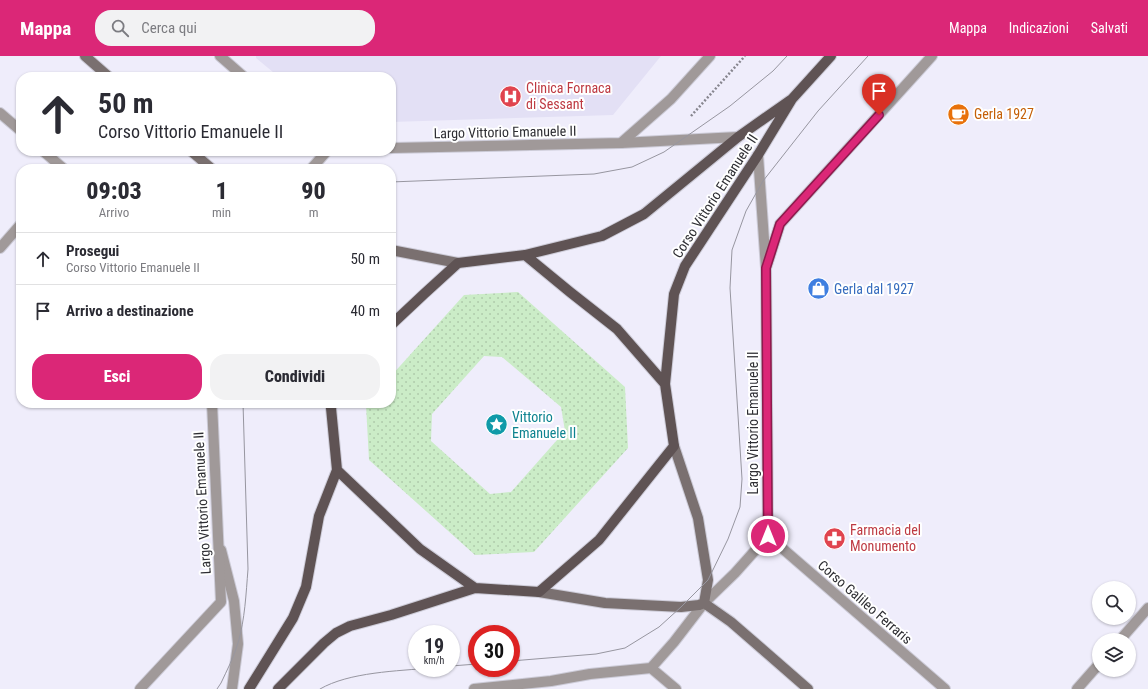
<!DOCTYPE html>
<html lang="it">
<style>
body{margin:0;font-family:"Roboto Condensed",sans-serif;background:#f2f2f3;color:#2b2b33;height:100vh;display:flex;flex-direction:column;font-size:15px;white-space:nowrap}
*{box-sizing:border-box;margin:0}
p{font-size:13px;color:#7c7c81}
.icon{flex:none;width:22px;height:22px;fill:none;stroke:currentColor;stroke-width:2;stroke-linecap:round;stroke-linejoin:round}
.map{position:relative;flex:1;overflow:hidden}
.panel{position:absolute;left:16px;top:108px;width:380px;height:244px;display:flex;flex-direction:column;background:#fff;border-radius:16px;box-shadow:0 1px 3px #0004}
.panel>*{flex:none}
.banner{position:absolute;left:16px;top:16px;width:380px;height:84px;border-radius:16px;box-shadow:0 1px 3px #0004;background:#fff;color:#2b2b33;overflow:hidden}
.controls{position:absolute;left:1092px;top:525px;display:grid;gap:8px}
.controls a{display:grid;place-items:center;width:44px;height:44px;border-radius:50%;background:#fff;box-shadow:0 1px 3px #0004;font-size:20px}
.speed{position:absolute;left:408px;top:569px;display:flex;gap:8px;font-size:20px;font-weight:700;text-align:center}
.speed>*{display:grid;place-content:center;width:52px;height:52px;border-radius:50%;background:#fff;box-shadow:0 1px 3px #0004;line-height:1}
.speed small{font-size:10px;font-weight:400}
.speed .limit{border:6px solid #d22;background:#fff;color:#111}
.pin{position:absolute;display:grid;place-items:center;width:34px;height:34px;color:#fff;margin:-41px -17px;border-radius:50% 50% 50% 0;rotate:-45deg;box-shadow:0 0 4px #0007}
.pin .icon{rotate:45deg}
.me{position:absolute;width:44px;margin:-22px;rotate:0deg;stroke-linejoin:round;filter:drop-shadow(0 0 3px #0008)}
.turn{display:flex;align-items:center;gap:14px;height:84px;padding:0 16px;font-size:18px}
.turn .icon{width:52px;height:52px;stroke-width:2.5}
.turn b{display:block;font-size:28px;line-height:34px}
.eta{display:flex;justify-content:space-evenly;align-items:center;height:68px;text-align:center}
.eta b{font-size:24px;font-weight:800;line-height:28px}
.button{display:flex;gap:8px;margin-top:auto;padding:8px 16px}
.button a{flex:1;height:46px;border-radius:16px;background:#db2777;color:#fff;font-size:16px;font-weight:800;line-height:46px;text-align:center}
.button a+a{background:#f2f2f3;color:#2b2b33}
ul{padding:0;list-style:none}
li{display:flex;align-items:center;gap:12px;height:52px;padding:0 16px;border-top:1px solid #e1e1e2}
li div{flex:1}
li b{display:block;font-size:15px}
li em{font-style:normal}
header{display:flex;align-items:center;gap:24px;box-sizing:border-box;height:56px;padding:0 20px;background:#db2777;color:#fff}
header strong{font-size:19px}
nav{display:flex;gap:22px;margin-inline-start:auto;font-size:14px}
.search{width:280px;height:36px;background:#f2f2f3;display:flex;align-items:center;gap:10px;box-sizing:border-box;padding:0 14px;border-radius:16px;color:#7c7c81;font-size:15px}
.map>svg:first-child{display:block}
.built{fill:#e3e0f5}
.grass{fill:url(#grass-dots);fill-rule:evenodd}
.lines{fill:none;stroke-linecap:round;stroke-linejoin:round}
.lane-casing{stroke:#cccbd7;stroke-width:12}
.street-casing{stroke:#cccbd7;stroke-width:12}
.secondary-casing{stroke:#cccbd7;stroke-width:12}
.primary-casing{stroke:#cccbd7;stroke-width:12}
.path{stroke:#87868f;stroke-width:2.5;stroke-dasharray:2 2;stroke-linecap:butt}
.lane{stroke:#a09999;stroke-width:10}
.street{stroke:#a09999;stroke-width:10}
.secondary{stroke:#7a7070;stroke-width:10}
.primary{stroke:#5f5354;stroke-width:10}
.tram{stroke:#9796a0;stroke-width:1}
.route-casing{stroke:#8e194d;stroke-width:10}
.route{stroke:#db2777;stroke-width:7}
.labels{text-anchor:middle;stroke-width:4;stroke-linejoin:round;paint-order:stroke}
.health-label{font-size:14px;fill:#be3a42;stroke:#fff;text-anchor:start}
.food-label{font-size:14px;fill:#c56008;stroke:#fff;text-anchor:start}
.street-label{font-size:14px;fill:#2e2e33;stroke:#fff}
.shop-label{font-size:14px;fill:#366cbe;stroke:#fff;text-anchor:start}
.culture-label{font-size:14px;fill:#0d838f;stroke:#fff;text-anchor:start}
</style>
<header>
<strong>Mappa</strong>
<div class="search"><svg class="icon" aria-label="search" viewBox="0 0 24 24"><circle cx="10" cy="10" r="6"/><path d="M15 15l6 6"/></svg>Cerca qui</div>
<nav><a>Mappa</a><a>Indicazioni</a><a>Salvati</a></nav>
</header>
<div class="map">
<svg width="1148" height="633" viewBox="0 0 1148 633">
<defs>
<pattern id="grass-dots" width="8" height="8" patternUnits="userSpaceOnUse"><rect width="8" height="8" fill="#cbecc7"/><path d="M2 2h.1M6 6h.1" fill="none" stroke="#afcbab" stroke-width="1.8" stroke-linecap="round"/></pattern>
</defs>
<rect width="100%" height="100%" fill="#efedfb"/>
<path class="built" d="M 256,0 L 661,0 L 613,59 L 391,66 L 391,21 L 279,21 L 256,2 Z"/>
<path class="grass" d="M 518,236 L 625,331 L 628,392 L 534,496 L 475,499 L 369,404 L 366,349 L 367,347 L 391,347 L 391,320 L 464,239 ZM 484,300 L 502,301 L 561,351 L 565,375 L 511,436 L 490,438 L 431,385 L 432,358 Z"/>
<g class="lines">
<defs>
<path id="lane" d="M 621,87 L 738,81
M 758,99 L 766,212
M 221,494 L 234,545 L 238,588 L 232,633"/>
<path id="street" d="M 220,0 L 244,21
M 0,57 L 21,75
M 391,92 L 621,87 L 671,43 L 710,0
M 43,95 L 64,113
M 311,113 L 327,95
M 0,192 L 21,168
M 768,480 L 945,633
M 1120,584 L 1148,552
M 651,612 L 676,633
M 140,633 L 221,546 L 212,347
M 474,633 L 551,625 L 590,618 L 651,612 L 674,586 L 704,547 L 735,517 L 768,480 L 766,212 L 780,168 L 932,0
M 1077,633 L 1099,608"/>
<path id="secondary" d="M 85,0 L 109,21
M 191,95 L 212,113
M 391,194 L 458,207
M 674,390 L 698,462 L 708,524 L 704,547
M 539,536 L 605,547 L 681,551 L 699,549 L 704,547
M 704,547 L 731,566 L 808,633"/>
<path id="primary" d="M 391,269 L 424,238 L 458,207 L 525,199 L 602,180 L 644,158 L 738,81 L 792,43
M 665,328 L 674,238 L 685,210 L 758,99 L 792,43 L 831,0
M 333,347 L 331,352 L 337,414 L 420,493 L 475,532 L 539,536 L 599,484 L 674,390 L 665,328 L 617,273 L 570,236 L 525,199
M 249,633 L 293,562 L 306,531 L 319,460 L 337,414
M 278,633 L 324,587 L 336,577 L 350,570 L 391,559 L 475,532"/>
</defs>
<use href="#lane" class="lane-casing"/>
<use href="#street" class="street-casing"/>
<use href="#secondary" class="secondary-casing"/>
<use href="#primary" class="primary-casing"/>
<path class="path" d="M 691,60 L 745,0"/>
<use href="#lane" class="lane"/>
<use href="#street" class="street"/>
<use href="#secondary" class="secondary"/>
<use href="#primary" class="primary"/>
<path class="tram" d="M 391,126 L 594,118 L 632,111 L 664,96 L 730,50 L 773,15 L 787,0
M 511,605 L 596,598 L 625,592 L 659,571 L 681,551 L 708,524 L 728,483 L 740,451 L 742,423 L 730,232 L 732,194 L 746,155 L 763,125 L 818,55 L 868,0
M 451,610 L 477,608
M 217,633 L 221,627 C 227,614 234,601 238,587 C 245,563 246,538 248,513 L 243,347
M 320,633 C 349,616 398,615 431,612"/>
</g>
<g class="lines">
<defs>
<path id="route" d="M 768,480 L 766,212 L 780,168 L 879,59"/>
</defs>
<use href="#route" class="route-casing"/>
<use href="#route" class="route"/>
</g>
<defs>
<symbol id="hospital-disc" viewBox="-11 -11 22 22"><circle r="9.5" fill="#e0444e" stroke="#fff"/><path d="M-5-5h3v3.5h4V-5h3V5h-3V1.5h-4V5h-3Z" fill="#fff"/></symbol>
<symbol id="cafe-disc" viewBox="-11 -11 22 22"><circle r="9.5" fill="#e8710a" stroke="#fff"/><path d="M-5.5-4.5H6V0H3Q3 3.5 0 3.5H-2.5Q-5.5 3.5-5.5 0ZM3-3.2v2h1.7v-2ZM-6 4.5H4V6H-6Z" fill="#fff"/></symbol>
<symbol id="shop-disc" viewBox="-11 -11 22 22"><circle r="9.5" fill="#3f7fe0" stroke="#fff"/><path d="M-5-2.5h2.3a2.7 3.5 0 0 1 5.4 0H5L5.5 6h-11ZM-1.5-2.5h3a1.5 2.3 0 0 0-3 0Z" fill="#fff"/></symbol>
<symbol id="sight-disc" viewBox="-11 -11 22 22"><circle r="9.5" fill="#0f9aa8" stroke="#fff"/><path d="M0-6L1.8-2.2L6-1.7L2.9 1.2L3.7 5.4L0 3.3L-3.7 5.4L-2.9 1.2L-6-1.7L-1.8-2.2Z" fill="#fff"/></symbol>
<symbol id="pharmacy-disc" viewBox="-11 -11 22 22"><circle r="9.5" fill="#e0444e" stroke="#fff"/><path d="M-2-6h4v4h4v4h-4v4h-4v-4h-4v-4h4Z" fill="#fff"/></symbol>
</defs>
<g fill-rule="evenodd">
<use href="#hospital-disc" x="498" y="28" width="25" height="25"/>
<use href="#cafe-disc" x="946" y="46" width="25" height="25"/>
<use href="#shop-disc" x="806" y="220" width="25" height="25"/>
<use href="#sight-disc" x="484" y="356" width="25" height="25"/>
<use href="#pharmacy-disc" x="822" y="470" width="25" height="25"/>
</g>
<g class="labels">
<g class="health-label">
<text x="526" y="37">Clinica Fornaca<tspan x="526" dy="16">di Sessant</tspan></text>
<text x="850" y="479">Farmacia del<tspan x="850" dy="16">Monumento</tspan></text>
</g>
<g class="food-label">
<text x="974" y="63">Gerla 1927</text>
</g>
<g class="street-label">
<text transform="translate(505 76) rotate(-1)" y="5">Largo Vittorio Emanuele II</text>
<text transform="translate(715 140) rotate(-57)" y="5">Corso Vittorio Emanuele II</text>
<text transform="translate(753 367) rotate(-90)" y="5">Largo Vittorio Emanuele II</text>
<text transform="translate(202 447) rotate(-93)" y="5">Largo Vittorio Emanuele II</text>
<text transform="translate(865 546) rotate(41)" y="5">Corso Galileo Ferraris</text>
</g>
<g class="shop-label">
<text x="834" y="238">Gerla dal 1927</text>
</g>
<g class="culture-label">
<text x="512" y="366">Vittorio<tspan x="512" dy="16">Emanuele II</tspan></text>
</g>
</g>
</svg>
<div class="controls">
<a><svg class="icon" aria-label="search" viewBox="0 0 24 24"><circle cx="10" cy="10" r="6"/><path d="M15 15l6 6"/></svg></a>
<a><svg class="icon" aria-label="layers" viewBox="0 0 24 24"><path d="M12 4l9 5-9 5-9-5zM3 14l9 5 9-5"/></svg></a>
</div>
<div class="speed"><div>19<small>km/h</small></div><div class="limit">30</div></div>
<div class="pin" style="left:879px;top:59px;background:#d93025"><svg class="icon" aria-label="arrive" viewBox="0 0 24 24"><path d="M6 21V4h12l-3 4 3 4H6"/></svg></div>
<svg class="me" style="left:768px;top:480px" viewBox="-20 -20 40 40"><circle r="17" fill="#db2777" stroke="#fff" stroke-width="3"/><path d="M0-11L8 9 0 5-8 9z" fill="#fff"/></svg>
<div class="banner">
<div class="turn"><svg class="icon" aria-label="ahead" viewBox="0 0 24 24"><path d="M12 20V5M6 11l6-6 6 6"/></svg><div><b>50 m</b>Corso Vittorio Emanuele II</div></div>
</div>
<section class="panel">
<div class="eta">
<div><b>09:03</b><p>Arrivo</p></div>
<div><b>1</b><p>min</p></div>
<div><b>90</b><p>m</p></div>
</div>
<ul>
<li><svg class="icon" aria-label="ahead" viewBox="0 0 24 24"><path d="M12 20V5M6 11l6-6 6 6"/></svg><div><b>Prosegui</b><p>Corso Vittorio Emanuele II</p></div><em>50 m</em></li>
<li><svg class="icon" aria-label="arrive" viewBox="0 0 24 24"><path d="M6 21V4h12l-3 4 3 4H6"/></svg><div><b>Arrivo a destinazione</b></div><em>40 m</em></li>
</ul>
<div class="button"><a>Esci</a><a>Condividi</a></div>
</section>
</div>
